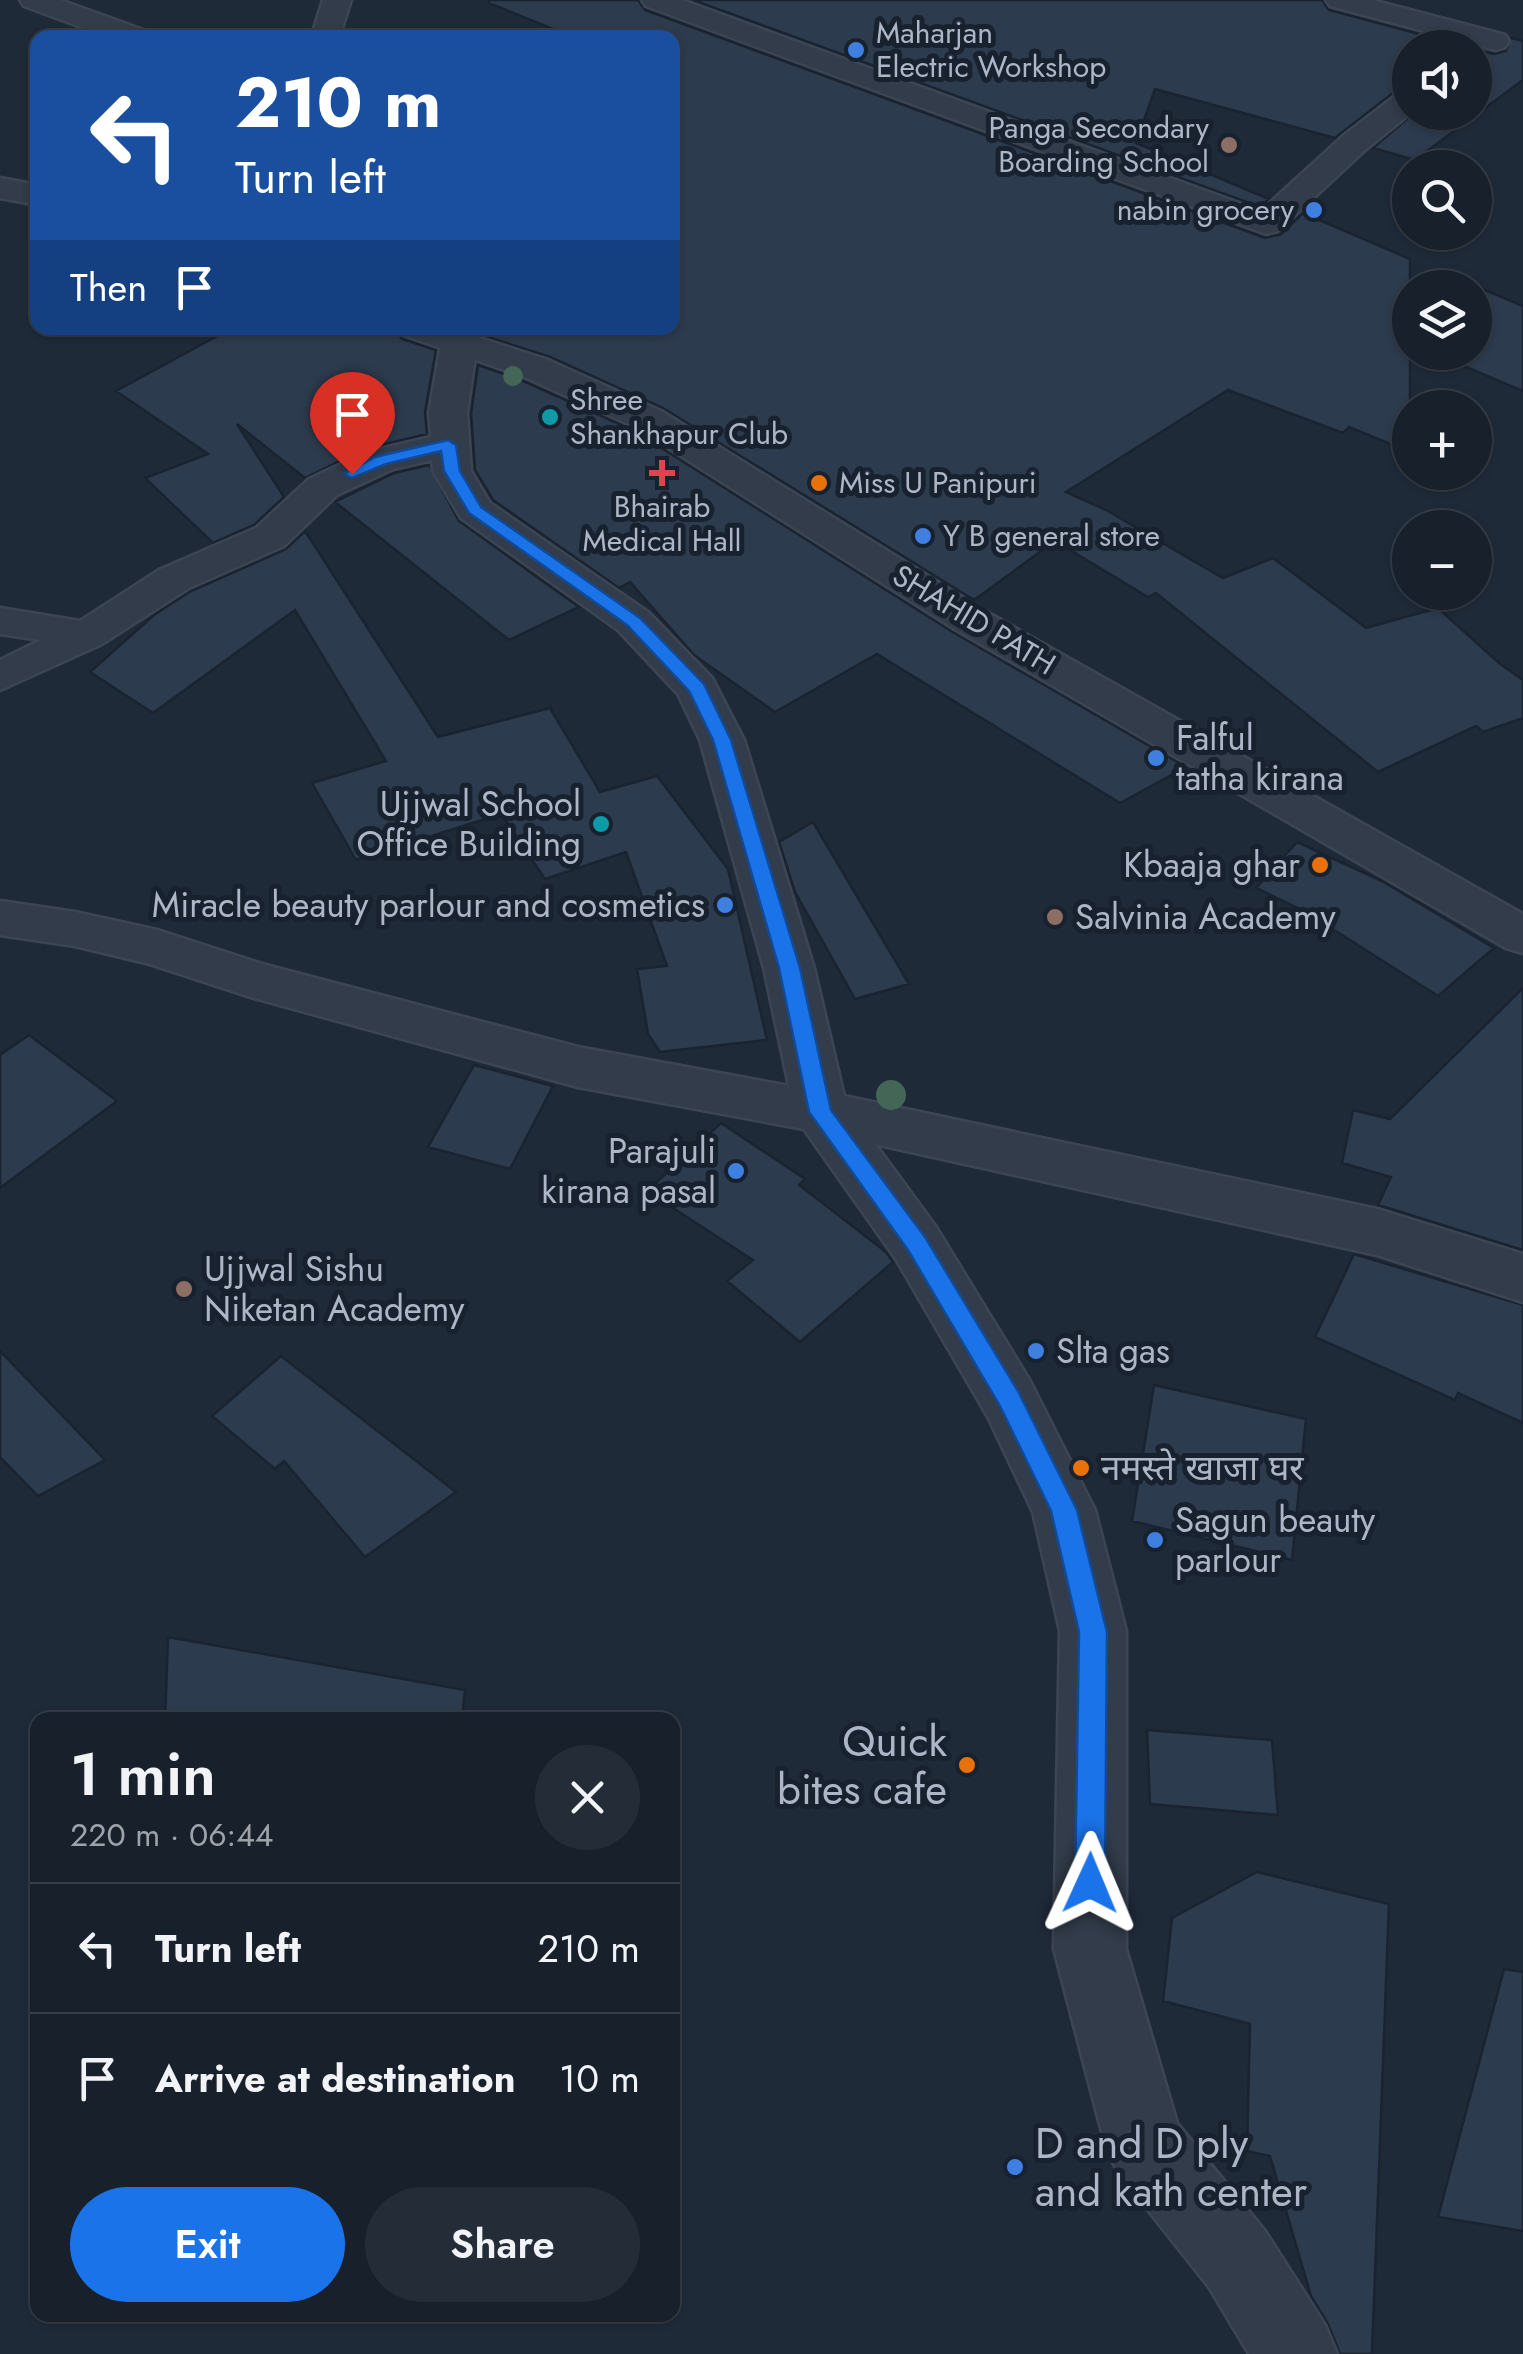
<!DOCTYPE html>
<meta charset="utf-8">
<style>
body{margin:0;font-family:Jost,"Noto Sans Devanagari",sans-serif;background:#242d37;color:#f1f3f6;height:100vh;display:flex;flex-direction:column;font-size:38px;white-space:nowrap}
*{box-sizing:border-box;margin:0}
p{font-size:32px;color:#9ea3a9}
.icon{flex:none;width:55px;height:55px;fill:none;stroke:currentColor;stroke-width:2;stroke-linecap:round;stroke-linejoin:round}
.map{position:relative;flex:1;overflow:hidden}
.panel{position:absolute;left:30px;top:1712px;width:650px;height:610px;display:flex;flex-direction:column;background:#17202b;border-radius:20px;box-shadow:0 2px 8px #0004,0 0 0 2px #363e47}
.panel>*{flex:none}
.top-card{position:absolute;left:30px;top:30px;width:650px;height:305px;border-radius:20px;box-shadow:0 2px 8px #0004,0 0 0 2px #363e47;background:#1a4fa0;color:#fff;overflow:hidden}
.fabs{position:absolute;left:1392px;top:30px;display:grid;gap:20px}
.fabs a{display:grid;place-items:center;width:100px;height:100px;border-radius:50%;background:#17202b;box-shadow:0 2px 8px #0004,0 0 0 2px #363e47;font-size:50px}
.pin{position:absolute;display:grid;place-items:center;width:85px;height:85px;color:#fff;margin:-102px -42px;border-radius:50% 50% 50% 0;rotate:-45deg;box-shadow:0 0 10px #0007}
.pin .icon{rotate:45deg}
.me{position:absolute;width:110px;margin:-55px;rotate:1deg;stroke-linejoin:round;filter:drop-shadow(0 0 8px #0008)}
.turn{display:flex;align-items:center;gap:35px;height:210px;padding:0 40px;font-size:45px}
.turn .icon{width:130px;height:130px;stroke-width:2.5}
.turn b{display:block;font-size:70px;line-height:85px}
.then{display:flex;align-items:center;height:95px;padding:0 40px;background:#0003;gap:20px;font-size:38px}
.round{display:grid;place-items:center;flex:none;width:105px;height:105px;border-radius:52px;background:#242d37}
.head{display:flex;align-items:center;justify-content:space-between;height:170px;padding:0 40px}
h1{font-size:60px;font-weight:600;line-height:75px}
.button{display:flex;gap:20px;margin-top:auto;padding:20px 40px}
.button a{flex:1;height:115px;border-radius:60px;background:#1a73e8;color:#fff;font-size:40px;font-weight:600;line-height:115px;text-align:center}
.button a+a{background:#242d37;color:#f1f3f6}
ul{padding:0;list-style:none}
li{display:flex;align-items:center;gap:30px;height:130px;padding:0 40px;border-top:2px solid #363e47}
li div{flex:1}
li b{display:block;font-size:38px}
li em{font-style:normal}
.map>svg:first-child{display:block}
.building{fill:#2d3b4e;stroke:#1a2330;stroke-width:2.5}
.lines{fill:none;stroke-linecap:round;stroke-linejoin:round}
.minor-casing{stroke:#3c4553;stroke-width:5}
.tertiary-casing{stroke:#3c4553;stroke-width:5}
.minor{fill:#323c4a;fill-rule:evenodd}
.tertiary{fill:#323c4a;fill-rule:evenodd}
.tree{fill:#446657}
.route{fill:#1a73e8;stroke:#114b97;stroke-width:2.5}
.shop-dot{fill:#3f7fe0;stroke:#18212e;stroke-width:4}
.education-dot{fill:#8d6e63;stroke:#18212e;stroke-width:4}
.culture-dot{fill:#0f9aa8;stroke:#18212e;stroke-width:4}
.health-dot{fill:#e0444e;stroke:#18212e;stroke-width:4}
.food-dot{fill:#e8710a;stroke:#18212e;stroke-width:4}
.labels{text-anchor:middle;stroke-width:10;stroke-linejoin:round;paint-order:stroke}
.far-poi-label{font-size:30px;fill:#adb6c6;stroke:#18212e;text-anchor:start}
.far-street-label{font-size:30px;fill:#adb6c6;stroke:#18212e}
.poi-label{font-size:35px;fill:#adb6c6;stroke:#18212e;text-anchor:start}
.near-poi-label{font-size:42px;fill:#adb6c6;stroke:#18212e;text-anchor:end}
</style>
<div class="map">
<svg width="1523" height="2354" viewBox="0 0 1523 2354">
<rect width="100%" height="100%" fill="#1f2a39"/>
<path class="building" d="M 489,0 L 638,0 L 645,10 L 1265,238 L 1281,234 L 1303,213 L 1410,259 L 1410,452 L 1349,427 L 1343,433 L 1228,390 L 1066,492 L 1106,510 L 1223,578 L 1273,558 L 1366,628 L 1438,608 L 1499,663 L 1523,680 L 1523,718 L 1483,732 L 1476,726 L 1378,772 L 1156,593 L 1148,597 L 1055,541 L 974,600 L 663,408 L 550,357 L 460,328 L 672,328 L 672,38 L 575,38 L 489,3 Z
M 693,0 L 1322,0 L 1329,10 L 1471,48 L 1410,48 L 1410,87 L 1397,90 L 1335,138 L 1155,89 L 1136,143 L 1269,199 L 1260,207 Z
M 1511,38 L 1523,41 L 1523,80 L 1415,160 L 1373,148 L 1415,112 L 1475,112 L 1475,49 L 1494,54 L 1506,51 Z
M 1473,285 L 1523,306 L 1523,391 L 1431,352 L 1475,352 L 1475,288 L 1468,288 Z
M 232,328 L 393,328 L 402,339 L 436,350 L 425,412 L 427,434 L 365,449 L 305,478 L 237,424 L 284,497 L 254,525 L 213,543 L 145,478 L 208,454 L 116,391 Z
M 478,365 L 521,380 L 633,430 L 951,631 L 1186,767 L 1120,803 L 877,654 L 775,712 L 694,655 L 630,582 L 619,588 L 493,500 L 475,470 L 471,413 Z
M 429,465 L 459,521 L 579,607 L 509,640 L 335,502 L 394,473 Z
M 305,531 L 438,737 L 550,708 L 600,792 L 657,776 L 728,869 L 767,1040 L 660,1052 L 648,1034 L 637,969 L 667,966 L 626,852 L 545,879 L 501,814 L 356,860 L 312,783 L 386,761 L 295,610 L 153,713 L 90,672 L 154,615 L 191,591 L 286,549 Z
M 813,822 L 909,984 L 855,999 L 795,892 L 779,842 Z
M 1297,842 L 1382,881 L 1494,948 L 1438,996 L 1306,912 L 1256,888 Z
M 1523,988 L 1523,1250 L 1378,1205 L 1391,1177 L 1342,1163 L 1353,1110 L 1390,1119 Z
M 29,1035 L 117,1101 L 0,1188 L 0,1055 Z
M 474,1065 L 553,1086 L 510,1169 L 428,1147 Z
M 721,1123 L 805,1179 L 799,1185 L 886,1252 L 893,1262 L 800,1342 L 727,1281 L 753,1260 L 647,1191 Z
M 1354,1254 L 1523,1305 L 1523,1423 L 1458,1393 L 1455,1400 L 1315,1337 Z
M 0,1351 L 105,1460 L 38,1496 L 0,1457 Z
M 281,1356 L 456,1492 L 365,1557 L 284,1461 L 275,1469 L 212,1416 Z
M 1154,1385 L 1306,1419 L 1292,1560 L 1132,1521 Z
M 168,1637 L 465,1690 L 462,1720 L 165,1720 Z
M 1147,1730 L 1272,1740 L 1278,1815 L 1150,1804 Z
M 1257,1872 L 1389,1904 L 1372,2354 L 1340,2354 L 1328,2324 L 1311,2296 L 1270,2156 L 1247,2151 L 1250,2024 L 1163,2001 L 1172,1918 Z
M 1504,1969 L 1523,1972 L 1523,2231 L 1438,2217 Z"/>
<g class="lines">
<defs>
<path id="minor" d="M 323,0 L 351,0 L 339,38 L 311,38 Z
M 642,0 L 682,0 L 1261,211 L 1343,136 L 1399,93 L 1410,90 L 1412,112 L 1365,150 L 1278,231 L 1266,234 L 646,6 Z
M 1326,0 L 1372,0 L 1505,35 L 1509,41 L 1505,47 L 1495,50 L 1330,6 Z
M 0,178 L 38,185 L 38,205 L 0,198 Z
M 459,332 L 472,335 L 477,343 L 467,413 L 471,471 L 490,503 L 648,612 L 712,678 L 744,740 L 814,968 L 844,1096 L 1377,1209 L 1523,1254 L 1523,1302 L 1377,1255 L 875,1144 L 936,1227 L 1030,1381 L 1095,1510 L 1126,1631 L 1126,1949 L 1177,2123 L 1265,2231 L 1325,2325 L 1337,2354 L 1249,2354 L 1209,2287 L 1117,2171 L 1105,2144 L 1054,1949 L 1060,1631 L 1033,1512 L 988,1417 L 896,1259 L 804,1129 L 578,1087 L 254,998 L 150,964 L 75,946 L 0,935 L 0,901 L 75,912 L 157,930 L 262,964 L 578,1047 L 789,1086 L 764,968 L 700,740 L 678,694 L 618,630 L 461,518 L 433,471 L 432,460 L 393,469 L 337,495 L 284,546 L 189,588 L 102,644 L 0,690 L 0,660 L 41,640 L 0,634 L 0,608 L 80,621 L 159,570 L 256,528 L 309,479 L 367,452 L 431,437 L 429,413 L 441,343 L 446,335 Z"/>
<path id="tertiary" d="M 20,0 L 60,0 L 149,32 L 153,38 L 111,38 L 24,6 Z
M 397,328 L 449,328 L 548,360 L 661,411 L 983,610 L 1523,914 L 1523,953 L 1506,948 L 953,628 L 635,427 L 522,376 L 403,335 Z"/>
</defs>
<use href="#minor" class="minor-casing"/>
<use href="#tertiary" class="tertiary-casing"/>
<use href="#minor" class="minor"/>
<use href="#tertiary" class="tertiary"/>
</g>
<g class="tree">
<circle cx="513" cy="376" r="10"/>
<circle cx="891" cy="1095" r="15"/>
</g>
<path class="route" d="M 448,440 L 456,445 L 460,471 L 481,507 L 640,618 L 704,684 L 731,740 L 800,968 L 831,1110 L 925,1237 L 1018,1391 L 1077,1510 L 1107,1632 L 1105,1883 L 1100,1894 L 1090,1898 L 1080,1894 L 1075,1883 L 1079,1632 L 1051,1511 L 1000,1406 L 908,1250 L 809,1112 L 779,968 L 713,740 L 689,691 L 627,625 L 469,513 L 444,471 L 441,451 L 386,464 L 352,478 L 344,474 L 375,457 Z"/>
<g class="shop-dot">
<circle cx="856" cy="50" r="10"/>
<circle cx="1314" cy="210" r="10"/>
<circle cx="923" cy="536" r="10"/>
<circle cx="1156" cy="758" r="10"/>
<circle cx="725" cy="905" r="10"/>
<circle cx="736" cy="1171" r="10"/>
<circle cx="1036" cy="1351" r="10"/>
<circle cx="1155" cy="1540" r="10"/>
<circle cx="1015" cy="2167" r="10"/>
</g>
<g class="education-dot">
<circle cx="1229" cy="145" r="10"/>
<circle cx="1055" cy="917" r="10"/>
<circle cx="184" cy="1289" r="10"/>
</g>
<g class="culture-dot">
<circle cx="550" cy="417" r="10"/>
<circle cx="601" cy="824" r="10"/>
</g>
<path class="health-dot" d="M657 458h10v10h10v10h-10v10h-10v-10h-10v-10h10z"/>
<g class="food-dot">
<circle cx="819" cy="483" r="10"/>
<circle cx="1320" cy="865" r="10"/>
<circle cx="1081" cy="1468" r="10"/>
<circle cx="967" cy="1765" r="10"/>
</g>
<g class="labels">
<g class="far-poi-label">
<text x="876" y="43">Maharjan<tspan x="876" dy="34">Electric Workshop</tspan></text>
<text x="1209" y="138" text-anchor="end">Panga Secondary<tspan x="1209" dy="34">Boarding School</tspan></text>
<text x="1294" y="220" text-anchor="end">nabin grocery</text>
<text x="570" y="410">Shree<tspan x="570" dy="34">Shankhapur Club</tspan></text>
<text x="839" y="493">Miss U Panipuri</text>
<text x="662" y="517" text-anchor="middle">Bhairab<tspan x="662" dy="34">Medical Hall</tspan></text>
<text x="943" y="546">Y B general store</text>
</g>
<g class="far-street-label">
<text transform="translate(974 620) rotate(31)" y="10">SHAHID PATH</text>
</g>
<g class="poi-label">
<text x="1176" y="750">Falful<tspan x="1176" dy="40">tatha kirana</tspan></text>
<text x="581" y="816" text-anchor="end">Ujjwal School<tspan x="581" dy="40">Office Building</tspan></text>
<text x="1300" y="877" text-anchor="end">Kbaaja ghar</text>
<text x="705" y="917" text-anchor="end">Miracle beauty parlour and cosmetics</text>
<text x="1075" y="929">Salvinia Academy</text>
<text x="716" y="1163" text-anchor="end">Parajuli<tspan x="716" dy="40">kirana pasal</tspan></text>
<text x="204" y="1281">Ujjwal Sishu<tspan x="204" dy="40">Niketan Academy</tspan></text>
<text x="1056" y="1363">Slta gas</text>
<text x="1101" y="1480">नमस्ते खाजा घर</text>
<text x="1175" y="1532">Sagun beauty<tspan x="1175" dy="40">parlour</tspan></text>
</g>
<g class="near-poi-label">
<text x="947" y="1756">Quick<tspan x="947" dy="48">bites cafe</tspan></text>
<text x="1035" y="2158" text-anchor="start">D and D ply<tspan x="1035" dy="48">and kath center</tspan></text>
</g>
</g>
</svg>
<div class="fabs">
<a><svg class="icon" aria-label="sound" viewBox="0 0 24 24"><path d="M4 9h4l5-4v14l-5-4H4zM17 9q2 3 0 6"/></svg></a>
<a><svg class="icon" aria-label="search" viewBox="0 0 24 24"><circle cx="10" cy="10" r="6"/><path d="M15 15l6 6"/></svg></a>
<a><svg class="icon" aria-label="layers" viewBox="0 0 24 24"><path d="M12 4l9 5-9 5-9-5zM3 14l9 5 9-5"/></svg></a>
<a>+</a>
<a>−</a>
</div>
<div class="pin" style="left:352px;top:474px;background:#d93025"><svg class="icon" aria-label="arrive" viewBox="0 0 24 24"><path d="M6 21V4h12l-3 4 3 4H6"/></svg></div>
<svg class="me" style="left:1090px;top:1883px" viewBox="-20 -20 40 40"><path d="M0-17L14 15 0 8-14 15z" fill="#1a73e8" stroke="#fff" stroke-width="4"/></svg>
<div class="top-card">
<div class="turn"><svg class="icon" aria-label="left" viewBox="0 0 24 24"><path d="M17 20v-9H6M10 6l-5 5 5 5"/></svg><div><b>210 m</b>Turn left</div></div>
<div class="then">Then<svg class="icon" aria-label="arrive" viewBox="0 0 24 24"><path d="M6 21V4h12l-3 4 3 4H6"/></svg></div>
</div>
<section class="panel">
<div class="head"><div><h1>1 min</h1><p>220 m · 06:44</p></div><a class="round"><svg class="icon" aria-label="close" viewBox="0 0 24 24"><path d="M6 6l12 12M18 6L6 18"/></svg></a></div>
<ul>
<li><svg class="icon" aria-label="left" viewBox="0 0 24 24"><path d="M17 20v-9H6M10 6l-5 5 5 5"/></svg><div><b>Turn left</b></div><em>210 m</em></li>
<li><svg class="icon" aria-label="arrive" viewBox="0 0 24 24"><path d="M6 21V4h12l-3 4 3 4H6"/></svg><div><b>Arrive at destination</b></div><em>10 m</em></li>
</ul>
<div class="button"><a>Exit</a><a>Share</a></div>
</section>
</div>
